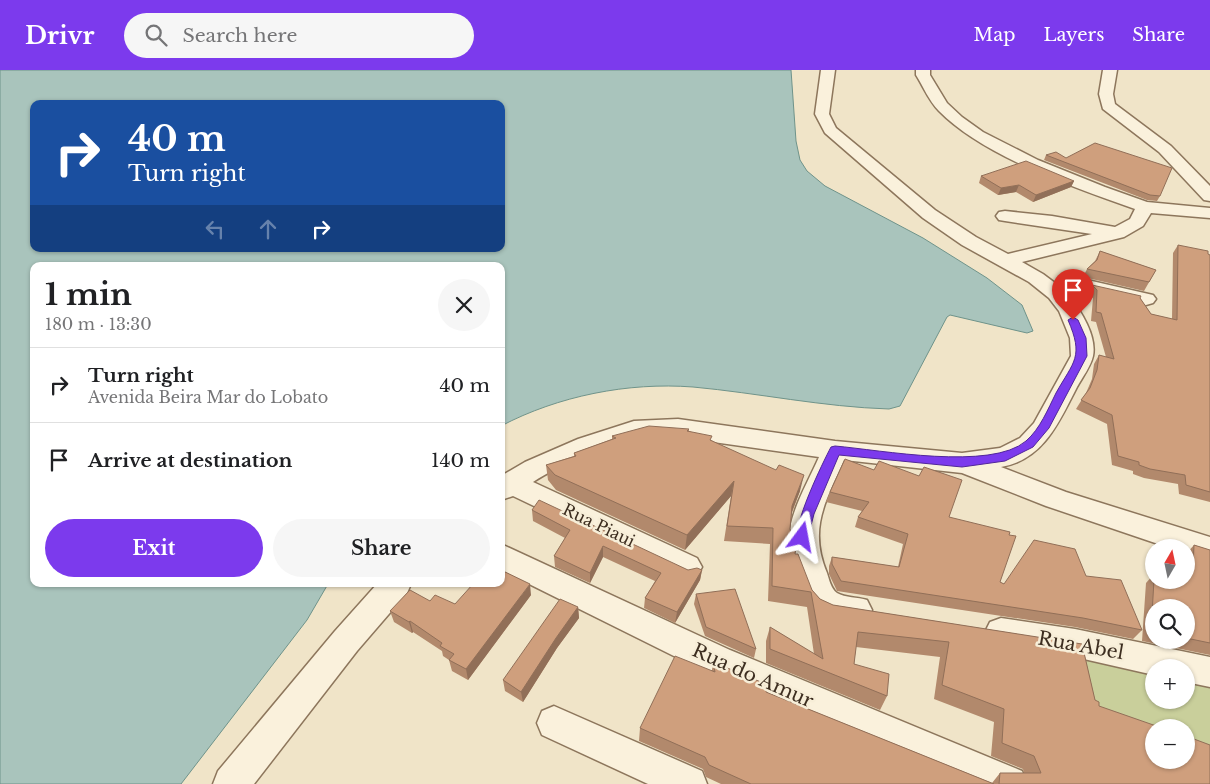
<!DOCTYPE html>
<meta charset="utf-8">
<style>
body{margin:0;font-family:"Libre Baskerville",serif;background:#f6f6f6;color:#202124;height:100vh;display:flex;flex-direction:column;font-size:19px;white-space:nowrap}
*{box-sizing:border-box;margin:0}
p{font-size:16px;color:#757577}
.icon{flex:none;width:28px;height:28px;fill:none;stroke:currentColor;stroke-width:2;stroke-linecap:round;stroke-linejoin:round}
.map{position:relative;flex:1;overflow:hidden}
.drawer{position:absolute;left:30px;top:192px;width:475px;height:325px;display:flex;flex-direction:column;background:#fff;border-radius:10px;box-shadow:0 1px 4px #0004}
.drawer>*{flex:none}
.hud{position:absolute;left:30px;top:30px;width:475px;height:152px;border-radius:10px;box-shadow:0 1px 4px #0004;background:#1a4fa0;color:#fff;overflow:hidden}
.needle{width:32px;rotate:9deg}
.controls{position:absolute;left:1145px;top:469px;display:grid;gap:10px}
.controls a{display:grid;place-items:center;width:50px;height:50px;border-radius:50%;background:#fff;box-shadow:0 1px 4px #0004;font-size:25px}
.pin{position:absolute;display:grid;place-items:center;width:42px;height:42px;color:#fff;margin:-51px -21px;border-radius:50% 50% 50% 0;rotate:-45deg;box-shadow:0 0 5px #0007}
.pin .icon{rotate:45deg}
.me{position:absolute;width:55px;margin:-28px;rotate:13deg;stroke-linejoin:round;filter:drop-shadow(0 0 4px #0008)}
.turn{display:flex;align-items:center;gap:18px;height:105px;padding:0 15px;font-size:22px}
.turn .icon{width:65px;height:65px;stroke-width:2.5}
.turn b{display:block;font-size:35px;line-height:42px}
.lanes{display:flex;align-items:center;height:48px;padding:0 15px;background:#0003;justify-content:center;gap:25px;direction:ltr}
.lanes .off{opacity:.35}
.round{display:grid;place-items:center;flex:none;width:52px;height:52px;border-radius:26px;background:#f6f6f6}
.summary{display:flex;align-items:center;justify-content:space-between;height:85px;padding:0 15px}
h1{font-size:30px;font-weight:800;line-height:38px}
.primary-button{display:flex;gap:10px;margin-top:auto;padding:10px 15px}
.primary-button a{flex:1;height:58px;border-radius:30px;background:#7c3aed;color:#fff;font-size:20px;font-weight:800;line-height:58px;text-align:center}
.primary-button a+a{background:#f6f6f6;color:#202124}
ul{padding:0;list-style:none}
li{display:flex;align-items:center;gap:15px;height:75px;padding:0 15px;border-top:1px solid #e0e0e0}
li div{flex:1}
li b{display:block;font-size:19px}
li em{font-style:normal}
header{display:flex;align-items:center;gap:30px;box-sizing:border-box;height:70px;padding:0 25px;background:#7c3aed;color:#fff}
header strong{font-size:24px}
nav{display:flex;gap:28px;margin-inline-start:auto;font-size:18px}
.search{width:350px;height:45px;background:#f6f6f6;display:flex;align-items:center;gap:12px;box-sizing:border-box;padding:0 18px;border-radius:28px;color:#757577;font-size:19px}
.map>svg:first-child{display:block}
.green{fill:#c9cf9b;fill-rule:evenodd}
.water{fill:#a9c4bc;stroke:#6f938a;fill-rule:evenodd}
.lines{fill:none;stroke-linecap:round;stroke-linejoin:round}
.minor-casing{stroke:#8d765c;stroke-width:3}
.minor{fill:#faf1dc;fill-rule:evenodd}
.wall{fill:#b2896c;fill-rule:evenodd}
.shaded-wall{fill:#916f58}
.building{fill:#cf9f7d;stroke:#916f58}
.route{fill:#7c3aed;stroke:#51269a}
.labels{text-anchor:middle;stroke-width:5;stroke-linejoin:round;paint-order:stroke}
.street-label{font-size:16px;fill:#3d2e20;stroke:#f7eed8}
.near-street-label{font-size:19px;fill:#3d2e20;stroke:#f7eed8}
</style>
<header>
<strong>Drivr</strong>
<div class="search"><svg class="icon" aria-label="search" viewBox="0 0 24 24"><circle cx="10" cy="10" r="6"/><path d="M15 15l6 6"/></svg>Search here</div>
<nav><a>Map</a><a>Layers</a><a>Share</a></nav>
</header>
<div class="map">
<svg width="1210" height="714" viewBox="0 0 1210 714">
<rect width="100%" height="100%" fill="#f0e4c8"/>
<path class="green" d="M 1078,580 L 1210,599 L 1210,692 L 1186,682 L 1186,658 L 1154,658 L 1101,649 ZM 1154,598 L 1186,598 L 1186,630 L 1154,630 Z"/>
<path class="water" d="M 0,0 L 791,0 L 796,71 L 800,90 L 807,101 L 825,116 L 923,168 L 987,208 L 1022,235 L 1033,261 L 1027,263 L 950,245 L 947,247 L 900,336 L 889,339 C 823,337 758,323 693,317 C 628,312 558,326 501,356 L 501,196 L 34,196 L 34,514 L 328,514 L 307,550 L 181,714 L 0,714 ZM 34,34 L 501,34 L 501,179 L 34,179 Z"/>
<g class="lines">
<defs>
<path id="minor" d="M 821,0 L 835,0 L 829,44 L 836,58 L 935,140 L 976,167 L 1008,184 L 1092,164 L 1005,151 L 999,150 L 996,146 L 999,142 L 1005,141 L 1052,146 L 1115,157 L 1130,149 L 1135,139 C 1075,118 983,86 939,41 C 929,31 923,16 916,5 L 916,0 L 930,0 L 930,5 L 947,33 L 962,47 L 983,62 L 1038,90 L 1105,117 L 1147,132 L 1210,138 L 1210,148 L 1151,143 L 1143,156 L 1124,167 L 1022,192 L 1043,204 L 1059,216 L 1083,209 L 1153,225 L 1156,229 L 1153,233 L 1146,235 L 1084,221 L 1069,226 C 1081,241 1097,266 1093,286 C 1091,296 1082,308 1077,317 C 1060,350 1044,390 1001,397 L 1066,422 L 1210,467 L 1210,491 L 1186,483 L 1186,478 L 1170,478 L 1046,436 L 962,403 L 844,390 C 826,431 808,458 827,503 C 829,509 831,519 837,523 C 845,528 858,527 867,530 L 872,540 L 867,550 C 864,551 859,553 856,553 C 845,554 824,548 816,542 C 801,530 786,476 790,458 C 795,433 809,410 819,387 L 678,367 C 664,367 649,366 636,369 C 604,375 561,394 533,412 L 697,488 L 702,497 L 697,506 L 687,509 L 513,426 L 501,430 L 501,406 L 525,392 L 578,369 L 634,351 L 678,349 L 835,371 L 962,383 L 1000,378 L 1020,368 L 1034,353 L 1071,286 L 1070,268 L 1059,241 L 1049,228 L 1029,212 L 962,175 L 923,148 L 825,63 L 815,44 Z
M 1103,0 L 1117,0 L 1113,24 L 1115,34 L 1171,76 L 1210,116 L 1210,131 L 1204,130 L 1159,82 L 1103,39 L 1099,24 Z
M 501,474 L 730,580 L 1022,701 L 1027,714 L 966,714 L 706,602 L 501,500 Z
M 377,514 L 411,514 L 407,523 L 357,581 L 254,714 L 213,714 L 218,701 L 335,561 Z
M 1001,548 L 1075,559 L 1210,587 L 1210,617 L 1186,612 L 1186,598 L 1154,598 L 1154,605 L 1075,587 L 1001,576 L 990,572 L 985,562 L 990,552 Z
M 554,636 L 702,701 L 707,714 L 648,714 L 542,665 L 537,653 L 542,641 Z"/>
</defs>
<use href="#minor" class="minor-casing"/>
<use href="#minor" class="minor"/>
</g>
<path class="wall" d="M 1046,85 L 1066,88 L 1160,126 L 1157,131 L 1147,130 L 1044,90 Z
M 981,106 L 1074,111 L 1071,117 L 1033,132 L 1016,122 L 998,125 L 979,113 Z
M 1178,175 L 1210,185 L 1210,432 L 1179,424 L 1178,414 L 1144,408 L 1133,404 L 1133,401 L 1112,395 L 1107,354 L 1076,339 L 1086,323 L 1092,309 L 1094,294 L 1099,285 L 1106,287 L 1096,252 L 1091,251 L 1093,228 L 1087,224 L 1092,215 L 1140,228 L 1151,244 L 1172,249 L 1173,183 Z
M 1100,181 L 1156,200 L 1144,221 L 1083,207 L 1087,199 L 1095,191 Z
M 689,359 L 689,361 L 711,370 L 800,421 L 792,443 L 790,459 L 795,484 L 812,520 L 820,529 L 833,535 L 1082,574 L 1095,630 L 1099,636 L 1210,714 L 721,714 L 706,707 L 703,699 L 639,671 L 640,658 L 712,600 L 713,592 L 768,615 L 766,622 L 992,713 L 1000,703 L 1024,703 L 1023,699 L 991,686 L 994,652 L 934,629 L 940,587 L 856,577 L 854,594 L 887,626 L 880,640 L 766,593 L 766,571 L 770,557 L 814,584 L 807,537 L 768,531 L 770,474 L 724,471 L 731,426 L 685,480 L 556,420 L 548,410 L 546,395 L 574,386 L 574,383 L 612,369 L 612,366 Z
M 830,422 L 949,447 L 1000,512 L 1004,514 L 1086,506 L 1142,560 L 1133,569 L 1075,557 L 837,521 L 829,504 L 829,496 L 832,487 L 898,497 L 903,474 L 855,457 L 858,447 L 862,441 L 826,432 Z
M 532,440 L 688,500 L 702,500 L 700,510 L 675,553 L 644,538 L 645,528 L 655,511 L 603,487 L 590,513 L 555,497 L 554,486 L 565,468 L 533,451 Z
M 1194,475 L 1210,480 L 1210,585 L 1142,571 L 1146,513 L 1154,504 L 1154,510 L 1186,510 L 1186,484 ZM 1154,538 L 1186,538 L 1186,570 L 1154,570 Z
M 696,524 L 756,579 L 754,588 L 705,566 L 694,534 Z
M 531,525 L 468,610 L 452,601 L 449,590 L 443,586 L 442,581 L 413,562 L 412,563 L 394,552 L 390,541 L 430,531 L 455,534 Z
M 578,537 L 579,548 L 557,578 L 523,632 L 505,621 L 503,610 Z"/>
<path class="shaded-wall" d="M 1074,111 L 1071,117 L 1033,132 L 1036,125 Z
M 1019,115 L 1016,122 L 998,125 L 1001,118 Z
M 804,405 L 800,421 L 788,451 L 792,436 Z
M 734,411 L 731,426 L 685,480 L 687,465 Z
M 603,476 L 603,487 L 590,513 L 590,503 Z
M 702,500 L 700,510 L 675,553 L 677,542 Z
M 530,514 L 531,525 L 468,610 L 466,599 Z
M 578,537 L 579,548 L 557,578 L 523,632 L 521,622 L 556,568 Z
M 410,551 L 413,562 L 412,563 L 409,552 Z"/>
<path class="building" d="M 1095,73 L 1172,98 L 1160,126 L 1150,125 L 1046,85 L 1056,82 L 1066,88 Z
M 1026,91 L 1074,111 L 1036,125 L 1019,115 L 1001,118 L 981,106 Z
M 1178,175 L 1208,181 L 1208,184 L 1210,185 L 1210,422 L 1186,415 L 1185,405 L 1150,399 L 1139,395 L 1139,392 L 1118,386 L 1112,345 L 1081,330 L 1090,318 L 1097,300 L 1099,285 L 1114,289 L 1101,243 L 1096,242 L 1097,220 L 1092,215 L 1141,226 L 1140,228 L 1151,244 L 1177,250 Z
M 1100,181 L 1156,200 L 1149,212 L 1087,199 L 1097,190 Z
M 649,356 L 689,359 L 687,361 L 712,366 L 710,370 L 776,400 L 779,395 L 804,405 L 792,436 L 790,459 L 796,478 L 795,484 L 798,484 L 812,520 L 820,529 L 833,535 L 1082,574 L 1095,630 L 1099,632 L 1099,636 L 1162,658 L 1154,658 L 1154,690 L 1186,690 L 1186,666 L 1210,675 L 1210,714 L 999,714 L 1000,703 L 1041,703 L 1034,686 L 1002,673 L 1004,639 L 942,615 L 949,572 L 858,562 L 854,594 L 889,604 L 887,626 L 770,579 L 770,557 L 823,589 L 811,522 L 772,516 L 773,458 L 727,456 L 734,411 L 687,465 L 555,405 L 546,395 L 576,386 L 574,383 L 616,368 L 612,366 Z
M 845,389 L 874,400 L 879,391 L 919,406 L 924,397 L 962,410 L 949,447 L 1010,462 L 1009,465 L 1016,466 L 1000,512 L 1004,514 L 1034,470 L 1075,479 L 1086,506 L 1121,510 L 1142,560 L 1083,548 L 841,511 L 832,494 L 832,487 L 899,497 L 908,464 L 858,447 L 869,432 L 830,422 Z
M 539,430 L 688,500 L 697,498 L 702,500 L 677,542 L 645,528 L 661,503 L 603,476 L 590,503 L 554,486 L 570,460 L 532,440 Z
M 1194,475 L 1210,480 L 1210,573 L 1186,568 L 1186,538 L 1154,538 L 1154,562 L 1151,561 L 1154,510 L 1186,510 L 1186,496 L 1193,498 Z
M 501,500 L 530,514 L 466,599 L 449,590 L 454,584 L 440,576 L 442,573 L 410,551 L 409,552 L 390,541 L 410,520 L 430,531 L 435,525 L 455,534 L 473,514 L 501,514 Z
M 735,519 L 756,579 L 706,557 L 696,524 Z
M 560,529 L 578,537 L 556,568 L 521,622 L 503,610 Z
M 675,586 L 715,602 L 713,592 L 768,615 L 766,622 L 994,714 L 751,714 L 709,695 L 705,687 L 640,658 Z"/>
<path class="route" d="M 1073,247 L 1078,250 L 1086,268 L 1087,286 L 1049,358 L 1033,377 L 1005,391 L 962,397 L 839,385 L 814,444 L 807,471 L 802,472 L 798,471 C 791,458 823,392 831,377 L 835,376 C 881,380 991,401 1026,371 C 1040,359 1048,339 1056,323 C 1074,291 1084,287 1068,250 Z"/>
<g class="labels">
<g class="street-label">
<text transform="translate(599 455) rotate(26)" y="6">Rua Piaui</text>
</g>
<g class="near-street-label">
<text transform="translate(1081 575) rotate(10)" y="7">Rua Abel</text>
<text transform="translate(753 605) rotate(24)" y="7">Rua do Amur</text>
</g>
</g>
</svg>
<div class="controls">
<a><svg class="needle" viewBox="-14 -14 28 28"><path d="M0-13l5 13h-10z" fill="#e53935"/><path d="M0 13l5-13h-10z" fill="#757577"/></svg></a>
<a><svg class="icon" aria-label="search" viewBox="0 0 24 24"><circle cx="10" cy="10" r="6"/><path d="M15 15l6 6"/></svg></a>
<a>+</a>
<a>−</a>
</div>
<div class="pin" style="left:1073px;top:250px;background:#d93025"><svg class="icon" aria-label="arrive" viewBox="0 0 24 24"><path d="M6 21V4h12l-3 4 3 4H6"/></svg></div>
<svg class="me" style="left:802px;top:467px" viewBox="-20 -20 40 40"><path d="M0-17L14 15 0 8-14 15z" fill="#7c3aed" stroke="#fff" stroke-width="4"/></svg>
<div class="hud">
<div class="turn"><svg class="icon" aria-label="right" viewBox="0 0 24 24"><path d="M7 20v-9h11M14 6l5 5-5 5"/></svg><div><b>40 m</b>Turn right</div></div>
<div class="lanes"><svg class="icon off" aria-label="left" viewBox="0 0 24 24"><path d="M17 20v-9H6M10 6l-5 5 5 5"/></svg><svg class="icon off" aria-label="ahead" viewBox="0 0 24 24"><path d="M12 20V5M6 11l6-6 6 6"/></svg><svg class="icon" aria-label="right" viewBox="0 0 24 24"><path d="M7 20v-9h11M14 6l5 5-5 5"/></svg></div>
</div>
<section class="drawer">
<div class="summary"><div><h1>1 min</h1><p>180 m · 13:30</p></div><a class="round"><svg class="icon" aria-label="close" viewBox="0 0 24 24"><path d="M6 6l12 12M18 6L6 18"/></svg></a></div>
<ul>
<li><svg class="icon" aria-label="right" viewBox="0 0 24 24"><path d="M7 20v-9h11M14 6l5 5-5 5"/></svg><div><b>Turn right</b><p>Avenida Beira Mar do Lobato</p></div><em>40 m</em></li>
<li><svg class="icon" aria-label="arrive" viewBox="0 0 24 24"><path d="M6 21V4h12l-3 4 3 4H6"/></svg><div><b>Arrive at destination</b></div><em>140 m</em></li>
</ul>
<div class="primary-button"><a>Exit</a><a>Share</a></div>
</section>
</div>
